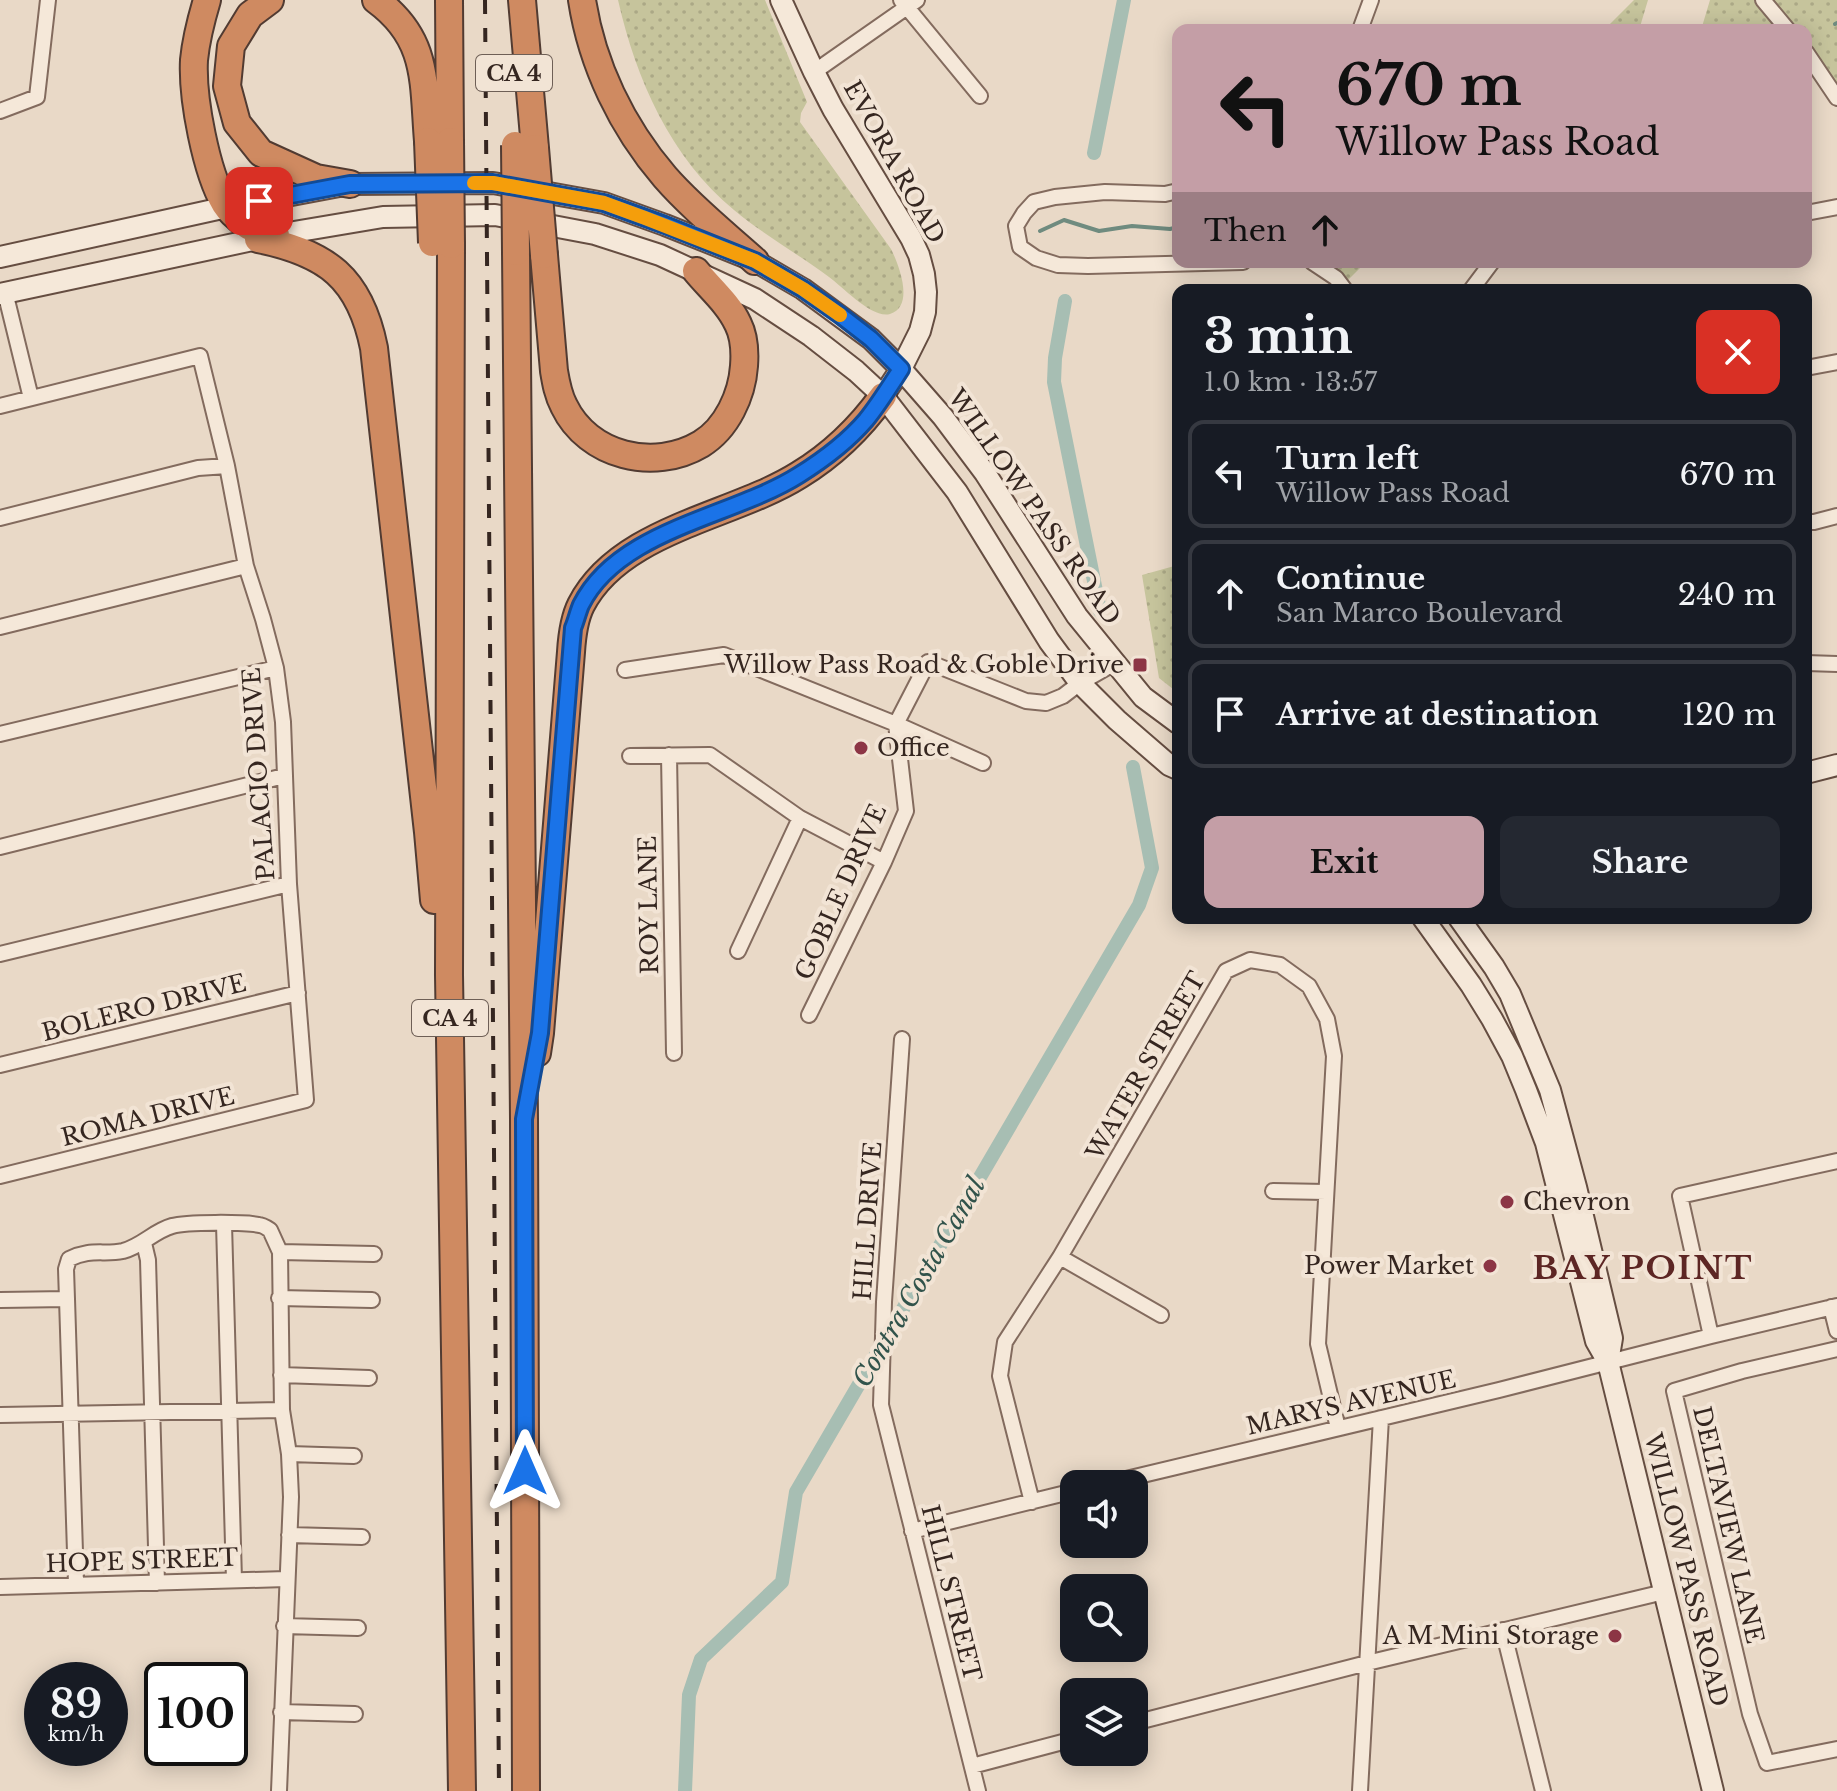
<!DOCTYPE html>
<meta charset="utf-8">
<style>
body{margin:0;font-family:"Libre Baskerville",serif;background:#242831;color:#f1f3f6;height:100vh;display:flex;flex-direction:column;font-size:30px;white-space:nowrap}
*{box-sizing:border-box;margin:0}
p{font-size:26px;color:#9ea1a6}
.icon{flex:none;width:44px;height:44px;fill:none;stroke:currentColor;stroke-width:2;stroke-linecap:round;stroke-linejoin:round}
.map{position:relative;flex:1;overflow:hidden}
.side{position:absolute;left:1172px;top:284px;width:640px;height:640px;display:flex;flex-direction:column;background:#171b24;border-radius:16px;box-shadow:0 4px 20px #0003}
.side>*{flex:none}
.top-card{position:absolute;left:1172px;top:24px;width:640px;height:244px;border-radius:16px;box-shadow:0 4px 20px #0003;background:#c49ea6;color:#111;overflow:hidden}
.tools{position:absolute;left:1060px;top:1470px;display:grid;gap:16px}
.tools a{display:grid;place-items:center;width:88px;height:88px;border-radius:16px;background:#171b24;box-shadow:0 4px 20px #0003;font-size:40px}
.speed{position:absolute;left:24px;top:1662px;display:flex;gap:16px;font-size:40px;font-weight:700;text-align:center}
.speed>*{display:grid;place-content:center;width:104px;height:104px;border-radius:50%;background:#171b24;box-shadow:0 4px 20px #0003;line-height:1}
.speed small{font-size:20px;font-weight:400}
.speed .limit{border:4px solid #111;border-radius:12px;background:#fff;color:#111}
.pin{position:absolute;display:grid;place-items:center;width:68px;height:68px;color:#fff;margin:-34px;border-radius:16px;box-shadow:0 4px 12px #0006}
.me{position:absolute;width:88px;margin:-44px;rotate:0deg;stroke-linejoin:round;filter:drop-shadow(0 0 6px #0008)}
.turn{display:flex;align-items:center;gap:28px;height:168px;padding:0 32px;font-size:36px}
.turn .icon{width:104px;height:104px;stroke-width:2.5}
.turn b{display:block;font-size:56px;line-height:68px}
.then{display:flex;align-items:center;height:76px;padding:0 32px;background:#0003;gap:16px;font-size:30px}
.round{display:grid;place-items:center;flex:none;width:84px;height:84px;border-radius:16px;background:#242831}
.head{display:flex;align-items:center;justify-content:space-between;height:136px;padding:0 32px}
h1{font-size:48px;font-weight:700;line-height:60px}
.action{display:flex;gap:16px;margin-top:auto;padding:16px 32px}
.action a{flex:1;height:92px;border-radius:16px;background:#c49ea6;color:#111;font-size:32px;font-weight:700;line-height:92px;text-align:center}
.action a+a{background:#242831;color:#f1f3f6}
ul{padding:0;list-style:none}
li{display:flex;align-items:center;gap:24px;height:108px;margin:0 16px 12px;padding:0 16px;border:4px solid #363941;border-radius:16px}
li div{flex:1}
li b{display:block;font-size:30px}
li em{font-style:normal}
.map>svg:first-child{display:block}
.green{fill:url(#green-dots)}
.lines{fill:none;stroke-linecap:round;stroke-linejoin:round}
.stream{stroke:#6f8b7f;stroke-width:4}
.canal{stroke:#a7beb3;stroke-width:14}
.street-casing{stroke:#836b5e;stroke-width:18}
.secondary-casing{stroke:#654d41;stroke-width:24}
.highway-casing{stroke:#513b32;stroke-width:30}
.street{stroke:#f5e8d9;stroke-width:14}
.secondary{stroke:#f5e8d9;stroke-width:20}
.highway{stroke:#cf8a61;stroke-width:26}
.rail{stroke:#352620;stroke-width:4;stroke-dasharray:14 14;stroke-linecap:butt}
.highway-bridge-casing{stroke:#513b32;stroke-width:30;stroke-linecap:butt}
.highway-bridge{stroke:#cf8a61;stroke-width:26}
.route-casing{stroke:#114b97;stroke-width:20}
.route{stroke:#1a73e8;stroke-width:14}
.slow{stroke:#f59e0b;stroke-width:14}
.poi-dot{fill:#8c3545;stroke:#f2e4d5;stroke-width:3}
.labels{text-anchor:middle;stroke-width:8;stroke-linejoin:round;paint-order:stroke}
.shield{fill:#f2e4d5;stroke:#6e5f56;stroke-width:2}
.shield-label{font-size:22px;font-weight:bold;fill:#352620}
.street-label{font-size:24px;fill:#352620;stroke:#f2e4d5}
.poi-label{font-size:24px;fill:#352620;stroke:#f2e4d5;text-anchor:end}
.water-label{font-size:26px;font-style:italic;fill:#31534b;stroke:#f2e4d5}
.district-label{font-size:32px;font-weight:bold;letter-spacing:2px;fill:#5d2624;stroke:#f2e4d5}
</style>
<div class="map">
<svg width="1837" height="1791" viewBox="0 0 1837 1791">
<defs>
<pattern id="green-dots" width="8" height="8" patternUnits="userSpaceOnUse" patternTransform="scale(2)"><rect width="8" height="8" fill="#c6c49c"/><path d="M2 2h.1M6 6h.1" fill="none" stroke="#aba886" stroke-width="1.8" stroke-linecap="round"/></pattern>
</defs>
<rect width="100%" height="100%" fill="#e9d9c7"/>
<path class="green" d="M 618,0 L 765,0 L 807,102 L 801,113 L 800,122 L 891,249 C 899,265 915,306 890,314 C 872,319 843,287 829,277 C 798,254 764,235 734,210 C 670,157 636,79 618,0 Z
M 1634,0 L 1648,0 L 1639,30 L 1604,30 Z
M 1710,0 L 1837,0 L 1837,98 L 1816,64 L 1806,67 L 1806,30 L 1701,30 Z
M 1312,262 L 1366,262 L 1342,286 Z
M 1178,565 L 1178,693 L 1159,678 L 1142,575 Z"/>
<g class="lines">
<path class="stream" d="M 1835,24 L 1837,23
M 1040,231 L 1064,220 L 1099,231 L 1132,226 L 1170,229 L 1178,227"/>
<path class="canal" d="M 1094,153 L 1124,0
M 1065,301 L 1055,358 L 1054,382 L 1100,611
M 685,1791 L 689,1695 L 701,1659 L 782,1582 L 796,1492 L 1139,905 L 1152,868 L 1133,767"/>
<defs>
<path id="street" d="M 901,0 L 980,96
M 1763,0 L 1788,30
M 1360,30 L 1371,0
M 1806,52 L 1837,98
M 814,72 L 917,0
M 0,111 L 37,97 L 48,0
M 1178,191 L 1165,194 L 1105,192 L 1055,197 L 1034,202 L 1024,213 L 1016,226 L 1020,247 L 1036,258 L 1058,265 L 1088,266 L 1243,262
M 1806,213 L 1837,207
M 1312,262 L 1336,278 L 1345,290
M 1471,290 L 1492,262
M 5,292 L 31,398
M 1806,368 L 1837,362
M 0,406 L 200,356 L 227,466 L 246,566 L 263,619 L 276,668 L 283,722 L 289,884 L 306,1100 L 0,1176
M 0,518 L 198,468 L 227,466
M 1806,522 L 1814,522 L 1837,516
M 0,627 L 246,566
M 1806,663 L 1837,664
M 625,670 L 724,655 L 896,724 L 983,763
M 0,734 L 276,668
M 669,755 L 674,1053
M 630,756 L 710,755 L 800,818 L 884,862
M 0,847 L 284,776
M 738,951 L 800,818
M 0,954 L 289,884
M 809,1015 L 884,862 L 906,811 L 896,724 L 928,662 L 1026,701 L 1046,703 L 1063,696 L 1080,683 L 1115,663
M 902,1039 L 884,1302 L 881,1405 L 978,1791
M 0,1065 L 298,993
M 1273,1191 L 1326,1192
M 224,1224 L 234,1580
M 144,1243 L 148,1260 L 157,1583
M 280,1252 L 374,1254
M 1060,1257 L 1161,1315
M 279,1298 L 372,1300
M 67,1299 L 76,1584
M 0,1300 L 67,1299 L 66,1269 L 69,1259 C 91,1248 103,1255 123,1251 C 142,1246 154,1231 172,1226 C 186,1222 245,1222 259,1225 C 262,1225 267,1228 270,1230 L 280,1252 L 282,1410 L 289,1454 L 291,1497 L 279,1791
M 1831,1307 L 1837,1331
M 1711,1336 L 1680,1196 L 1837,1161
M 1837,1349 L 1742,1371 L 1674,1391 L 1750,1714 L 1767,1763 L 1837,1749
M 281,1375 L 369,1378
M 0,1415 L 282,1410
M 289,1454 L 354,1456
M 1105,1484 L 1499,1390 L 1711,1336 L 1837,1306
M 1032,1502 L 1000,1376 L 1005,1342 L 1060,1257 L 1226,971 L 1250,960 L 1280,965 L 1309,986 L 1327,1019 L 1334,1056 L 1318,1344 L 1338,1428
M 912,1531 L 1074,1491
M 289,1535 L 362,1537
M 0,1587 L 286,1579
M 284,1626 L 358,1628
M 1503,1630 L 1543,1791
M 281,1712 L 355,1714
M 1134,1723 L 1367,1663 L 1664,1592
M 972,1766 L 1074,1739
M 1360,1791 L 1381,1418"/>
<path id="secondary" d="M 781,0 L 814,72 L 833,109 L 911,238 L 919,255 L 924,274 L 926,292 L 925,312 L 920,331 L 901,369 L 883,396
M 0,257 L 227,207 L 350,184 L 493,183 L 604,203 L 665,225 L 755,261 L 803,289 L 871,339 L 901,369 L 943,417 L 985,473 L 1077,616 L 1143,697 L 1178,723
M 0,294 L 276,235 L 383,217 L 495,215 L 595,234 L 660,255 L 755,299 L 811,336 L 856,371 L 883,396 L 957,492 L 1049,641 L 1080,683 L 1117,720 L 1169,765 L 1178,769
M 1806,773 L 1837,765
M 1423,918 L 1471,985 L 1492,1019 L 1512,1056 L 1526,1090 L 1546,1143 L 1596,1341 L 1608,1362 L 1713,1791
M 1459,918 L 1494,967 L 1510,994 L 1550,1090 L 1576,1187 L 1612,1338 L 1608,1362"/>
<path id="highway" d="M 207,0 C 201,20 196,40 194,60 C 192,98 206,172 225,204 C 230,212 240,220 247,225 C 255,231 267,232 276,235
M 270,0 L 250,15 L 231,46 L 227,86 L 237,123 L 261,153 L 316,178 L 350,184
M 376,0 C 429,39 423,82 428,141
M 449,0 L 450,141
M 522,0 L 535,148
M 582,0 C 592,65 622,127 665,177 C 692,208 725,234 755,261
M 258,239 C 327,253 360,278 374,348 L 428,832 L 434,900
M 451,245 L 449,975 L 462,1791
M 516,252 L 524,1119 L 526,1791
M 544,255 L 554,371 C 556,383 558,395 564,406 C 588,456 654,472 701,444 C 727,428 742,395 744,366 C 745,353 744,336 738,324 C 729,304 710,288 696,271
M 537,1053 L 540,1033 L 571,652 C 572,636 574,619 581,605 C 620,529 732,517 799,475 C 832,455 860,428 883,396"/>
</defs>
<use href="#street" class="street-casing"/>
<use href="#secondary" class="secondary-casing"/>
<use href="#highway" class="highway-casing"/>
<use href="#street" class="street"/>
<use href="#secondary" class="secondary"/>
<use href="#highway" class="highway"/>
<path class="rail" d="M 485,0 L 499,1791"/>
<defs>
<path id="highway-bridge" d="M 428,141 L 432,243
M 450,141 L 451,245
M 515,145 L 516,252
M 535,148 L 544,255"/>
</defs>
<use href="#highway-bridge" class="highway-bridge-casing"/>
<use href="#highway-bridge" class="highway-bridge"/>
</g>
<g class="lines">
<defs>
<path id="route" d="M 259,201 L 350,184 L 493,183 L 604,203 L 665,225 L 755,261 L 803,289 L 840,315 L 871,339 L 901,369 C 890,386 879,404 866,420 C 848,441 823,460 799,475 C 733,517 619,529 581,605 C 578,612 576,621 573,628 L 540,1033 L 524,1119 L 525,1471"/>
</defs>
<use href="#route" class="route-casing"/>
<use href="#route" class="route"/>
<path class="slow" d="M 474,183 L 493,183 L 604,203 L 645,218 L 755,261 L 803,289 L 840,315"/>
</g>
<g class="poi-dot">
<rect x="1132" y="657" width="16" height="16" rx="4"/>
<circle cx="861" cy="748" r="8"/>
<circle cx="1507" cy="1202" r="8"/>
<circle cx="1490" cy="1266" r="8"/>
<circle cx="1615" cy="1636" r="8"/>
</g>
<g class="labels">
<g class="shield">
<rect x="476" y="55" width="76" height="36" rx="6"/>
<rect x="412" y="1000" width="76" height="36" rx="6"/>
</g>
<g class="shield-label">
<text x="514" y="81">CA 4</text>
<text x="450" y="1026">CA 4</text>
</g>
<g class="street-label">
<text transform="translate(894 162) rotate(61)" y="8">EVORA ROAD</text>
<text transform="translate(1034 507) rotate(55)" y="8">WILLOW PASS ROAD</text>
<text transform="translate(259 774) rotate(-94)" y="8">PALACIO DRIVE</text>
<text transform="translate(841 892) rotate(-66)" y="8">GOBLE DRIVE</text>
<text transform="translate(649 905) rotate(-91)" y="8">ROY LANE</text>
<text transform="translate(144 1008) rotate(-14)" y="8">BOLERO DRIVE</text>
<text transform="translate(1146 1066) rotate(-60)" y="8">WATER STREET</text>
<text transform="translate(148 1117) rotate(-14)" y="8">ROMA DRIVE</text>
<text transform="translate(868 1221) rotate(-86)" y="8">HILL DRIVE</text>
<text transform="translate(1351 1403) rotate(-13)" y="8">MARYS AVENUE</text>
<text transform="translate(1728 1525) rotate(77)" y="8">DELTAVIEW LANE</text>
<text transform="translate(142 1561) rotate(-2)" y="8">HOPE STREET</text>
<text transform="translate(1686 1570) rotate(76)" y="8">WILLOW PASS ROAD</text>
<text transform="translate(951 1593) rotate(76)" y="8">HILL STREET</text>
</g>
<g class="poi-label">
<text x="1124" y="673">Willow Pass Road &amp; Goble Drive</text>
<text x="877" y="756" text-anchor="start">Office</text>
<text x="1523" y="1210" text-anchor="start">Chevron</text>
<text x="1474" y="1274">Power Market</text>
<text x="1599" y="1644">A M Mini Storage</text>
</g>
<g class="water-label">
<text transform="translate(919 1282) rotate(-60)" y="9">Contra Costa Canal</text>
</g>
<g class="district-label">
<text x="1643" y="1279">BAY POINT</text>
</g>
</g>
</svg>
<div class="tools">
<a><svg class="icon" aria-label="sound" viewBox="0 0 24 24"><path d="M4 9h4l5-4v14l-5-4H4zM17 9q2 3 0 6"/></svg></a>
<a><svg class="icon" aria-label="search" viewBox="0 0 24 24"><circle cx="10" cy="10" r="6"/><path d="M15 15l6 6"/></svg></a>
<a><svg class="icon" aria-label="layers" viewBox="0 0 24 24"><path d="M12 4l9 5-9 5-9-5zM3 14l9 5 9-5"/></svg></a>
</div>
<div class="speed"><div>89<small>km/h</small></div><div class="limit">100</div></div>
<div class="pin" style="left:259px;top:201px;background:#d93025"><svg class="icon" aria-label="arrive" viewBox="0 0 24 24"><path d="M6 21V4h12l-3 4 3 4H6"/></svg></div>
<svg class="me" style="left:525px;top:1471px" viewBox="-20 -20 40 40"><path d="M0-17L14 15 0 8-14 15z" fill="#1a73e8" stroke="#fff" stroke-width="4"/></svg>
<div class="top-card">
<div class="turn"><svg class="icon" aria-label="left" viewBox="0 0 24 24"><path d="M17 20v-9H6M10 6l-5 5 5 5"/></svg><div><b>670 m</b>Willow Pass Road</div></div>
<div class="then">Then<svg class="icon" aria-label="ahead" viewBox="0 0 24 24"><path d="M12 20V5M6 11l6-6 6 6"/></svg></div>
</div>
<section class="side">
<div class="head"><div><h1>3 min</h1><p>1.0 km · 13:57</p></div><a class="round" style="background:#d93025;color:#fff"><svg class="icon" aria-label="close" viewBox="0 0 24 24"><path d="M6 6l12 12M18 6L6 18"/></svg></a></div>
<ul>
<li><svg class="icon" aria-label="left" viewBox="0 0 24 24"><path d="M17 20v-9H6M10 6l-5 5 5 5"/></svg><div><b>Turn left</b><p>Willow Pass Road</p></div><em>670 m</em></li>
<li><svg class="icon" aria-label="ahead" viewBox="0 0 24 24"><path d="M12 20V5M6 11l6-6 6 6"/></svg><div><b>Continue</b><p>San Marco Boulevard</p></div><em>240 m</em></li>
<li><svg class="icon" aria-label="arrive" viewBox="0 0 24 24"><path d="M6 21V4h12l-3 4 3 4H6"/></svg><div><b>Arrive at destination</b></div><em>120 m</em></li>
</ul>
<div class="action"><a>Exit</a><a>Share</a></div>
</section>
</div>
